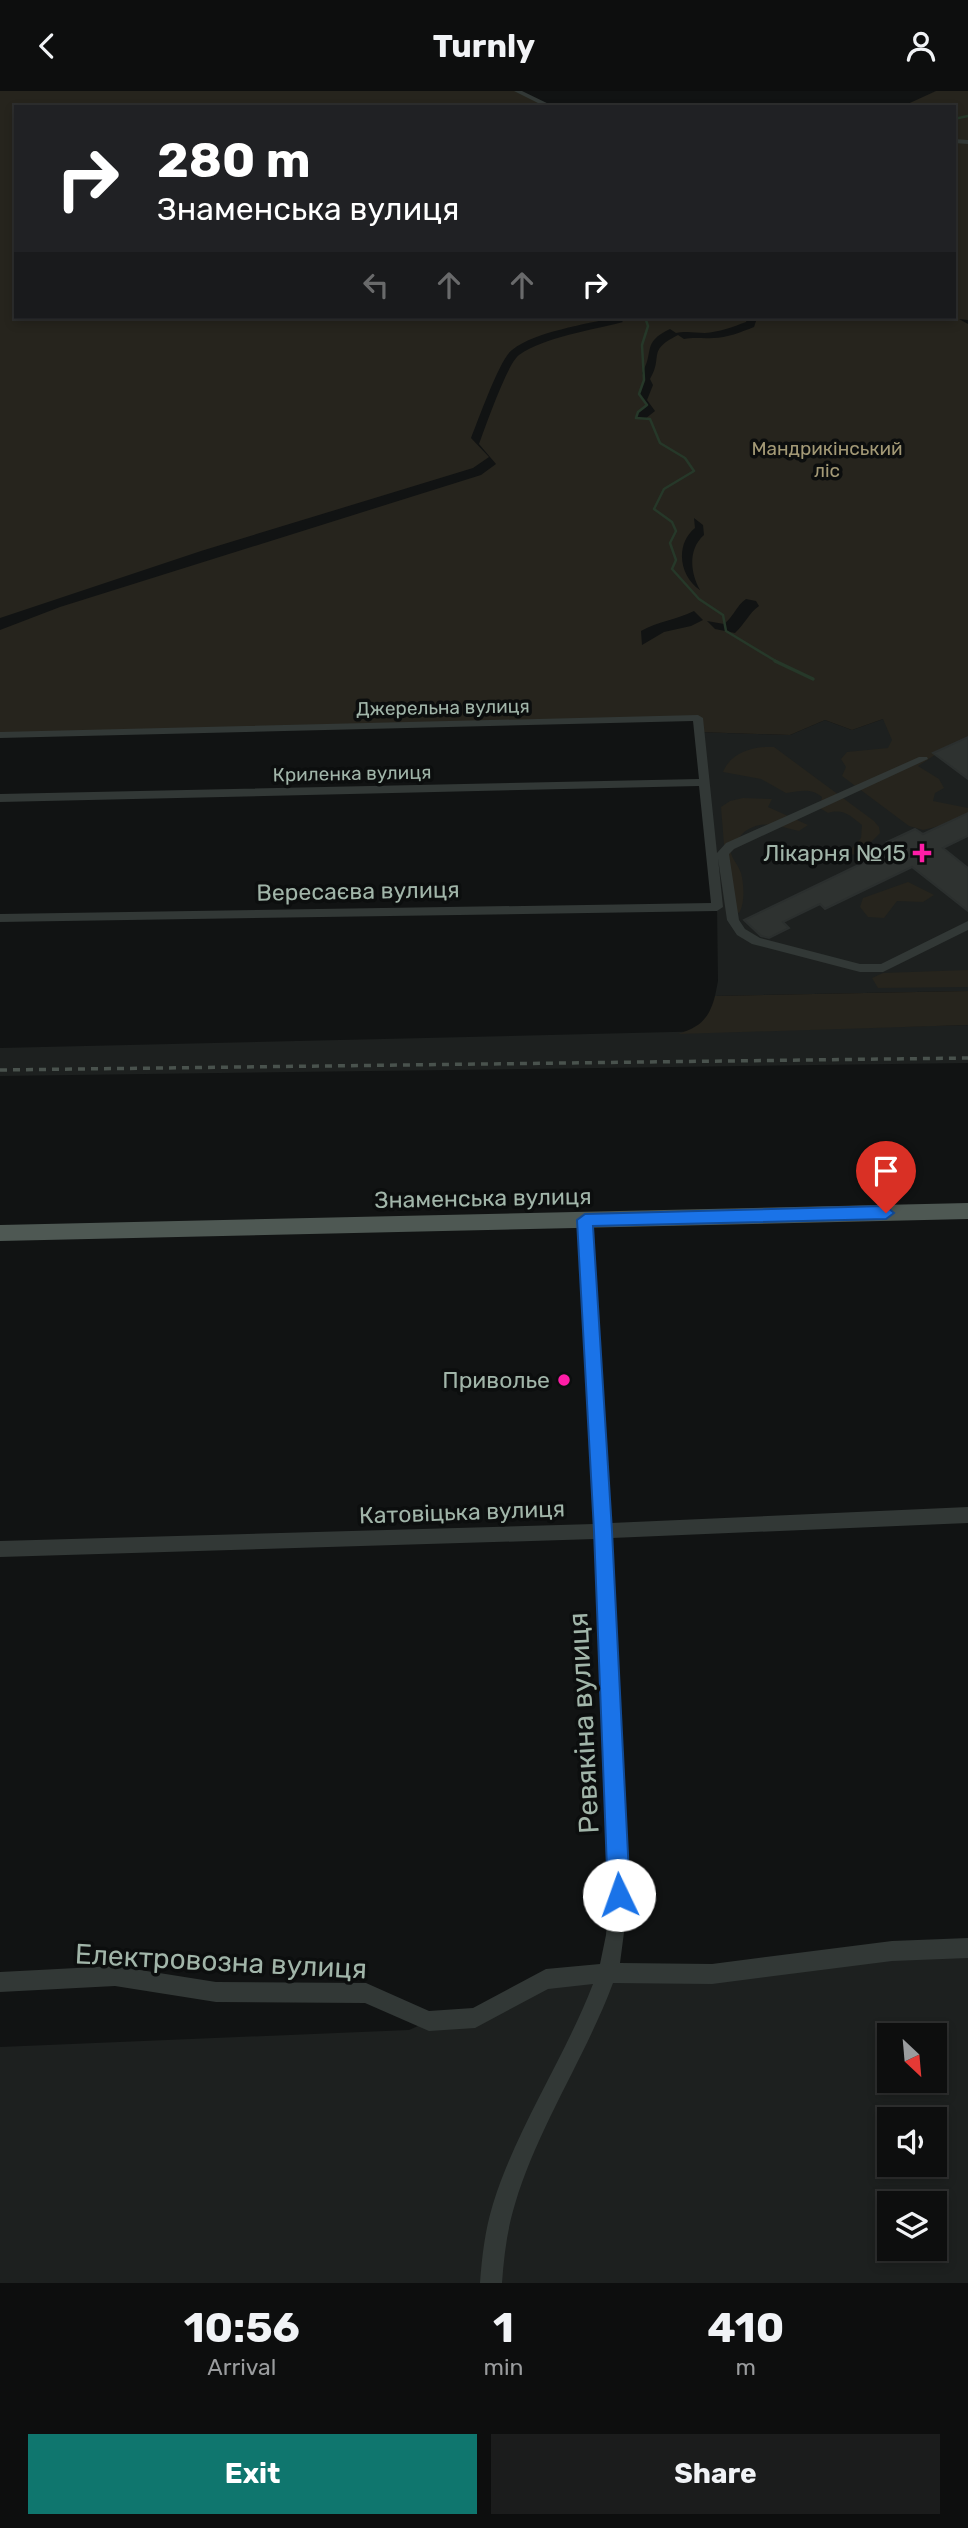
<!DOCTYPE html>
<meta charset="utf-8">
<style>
body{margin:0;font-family:Rubik,sans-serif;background:#1b1c1c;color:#f1f3f6;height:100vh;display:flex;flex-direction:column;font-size:26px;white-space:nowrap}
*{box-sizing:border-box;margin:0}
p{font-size:23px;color:#9a9c9e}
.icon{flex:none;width:38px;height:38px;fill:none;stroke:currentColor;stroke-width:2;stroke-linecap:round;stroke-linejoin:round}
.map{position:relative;height:2192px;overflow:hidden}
.details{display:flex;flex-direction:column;background:#0d0e0e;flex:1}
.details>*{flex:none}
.top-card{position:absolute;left:14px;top:14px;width:942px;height:214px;border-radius:0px;box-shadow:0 4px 10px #0003,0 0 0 2px #2d2e2e;background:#202124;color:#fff;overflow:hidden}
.needle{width:46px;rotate:154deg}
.controls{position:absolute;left:877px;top:1932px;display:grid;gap:14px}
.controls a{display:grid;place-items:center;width:70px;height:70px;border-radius:0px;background:#0d0e0e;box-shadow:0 4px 10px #0003,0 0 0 2px #2d2e2e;font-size:35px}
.pin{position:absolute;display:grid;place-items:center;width:60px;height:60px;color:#fff;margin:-72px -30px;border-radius:50% 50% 50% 0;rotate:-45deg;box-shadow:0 0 7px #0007}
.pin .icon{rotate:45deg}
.me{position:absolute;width:77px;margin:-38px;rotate:357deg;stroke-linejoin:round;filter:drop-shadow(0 0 5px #0008)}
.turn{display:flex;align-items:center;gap:24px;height:147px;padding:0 28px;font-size:32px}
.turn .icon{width:91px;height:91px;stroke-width:2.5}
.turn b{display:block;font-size:49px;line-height:60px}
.lanes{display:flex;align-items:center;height:66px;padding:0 28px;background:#0003;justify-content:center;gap:35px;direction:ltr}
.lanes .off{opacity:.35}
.eta{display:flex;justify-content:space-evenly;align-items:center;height:119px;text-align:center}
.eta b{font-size:42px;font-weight:700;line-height:49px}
.cta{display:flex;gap:14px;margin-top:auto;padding:14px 28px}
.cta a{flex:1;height:80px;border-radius:0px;background:#0f766e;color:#fff;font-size:28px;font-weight:700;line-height:80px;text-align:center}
.cta a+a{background:#1b1c1c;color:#f1f3f6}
header{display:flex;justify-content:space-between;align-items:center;height:91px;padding:0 28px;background:#0d0e0e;font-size:32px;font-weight:700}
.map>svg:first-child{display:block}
.built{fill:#1d201f;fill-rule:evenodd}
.green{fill:#26241d;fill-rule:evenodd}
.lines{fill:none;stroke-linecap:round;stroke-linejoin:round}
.stream-far1{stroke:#263829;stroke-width:2.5}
.stream{stroke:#263829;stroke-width:3.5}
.building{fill:#2e3230;stroke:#2b2f2e;stroke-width:2}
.minor{fill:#323836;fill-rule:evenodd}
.major{fill:#4e5853;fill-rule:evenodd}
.rail{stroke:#49524d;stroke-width:3.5;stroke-dasharray:7 6;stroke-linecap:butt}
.route{fill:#1a73e8;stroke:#114b97;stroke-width:2}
.poi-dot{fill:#ff1da7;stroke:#0c0e0e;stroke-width:2.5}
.labels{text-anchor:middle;stroke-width:7;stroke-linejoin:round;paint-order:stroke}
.far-park-label{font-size:19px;fill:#a39976;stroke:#0c0e0e}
.far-street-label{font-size:19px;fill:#a1b5a9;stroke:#0c0e0e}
.poi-label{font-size:23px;fill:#a1b5a9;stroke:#0c0e0e;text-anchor:end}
.street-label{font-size:23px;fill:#a1b5a9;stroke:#0c0e0e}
.near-street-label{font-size:28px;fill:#a1b5a9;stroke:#0c0e0e}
</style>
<header><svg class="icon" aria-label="back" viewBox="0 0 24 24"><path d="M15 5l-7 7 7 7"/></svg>Turnly<svg class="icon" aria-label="person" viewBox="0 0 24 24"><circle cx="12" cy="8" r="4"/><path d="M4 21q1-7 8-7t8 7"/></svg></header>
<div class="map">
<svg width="968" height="2192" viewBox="0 0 968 2192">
<rect width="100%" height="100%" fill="#111313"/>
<path class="built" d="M 968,616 L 968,900 L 715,905 L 718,890 L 717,816 L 698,641 L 790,644 L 825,629 L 852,639 L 883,628 Z
M 968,934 L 968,972 L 0,985 L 0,957 Z
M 968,1857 L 968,2192 L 0,2192 L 0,1956 L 409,1939 L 429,1930 L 475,1927 L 546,1888 ZM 889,1944 L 934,1944 L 934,1990 L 889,1990 ZM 889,2028 L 934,2028 L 934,2074 L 889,2074 ZM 889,2112 L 934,2112 L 934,2158 L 889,2158 Z"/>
<path class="green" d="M 0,0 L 517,0 L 552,16 L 16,16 L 16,226 L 615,226 C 585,234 536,240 512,259 C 500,267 478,330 471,347 L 489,366 L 473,377 L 201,460 L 0,527 Z
M 936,0 L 968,0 L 968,229 L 959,228 L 968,233 L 968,651 L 938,662 L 918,675 L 939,688 L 944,697 L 935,702 L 933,710 L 968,717 L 968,728 L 923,739 L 909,735 L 842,685 L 846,676 L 841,668 L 847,661 L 888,657 L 892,649 L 883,628 L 852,639 L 825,629 L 790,644 L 698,641 L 698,628 L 0,644 L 0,539 L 60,516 L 481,384 L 496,373 L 479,353 C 485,337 507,273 519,264 C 544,246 593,239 623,231 L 618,226 L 748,226 L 746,231 C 733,236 719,241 705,242 C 695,242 687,240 676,242 L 670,238 C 641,252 655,260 642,282 L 645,288 L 639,303 L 647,314 L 638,321 L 637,326 L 645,328 L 655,320 L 647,309 L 653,294 L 650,288 C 664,265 646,260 678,244 L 684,248 C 695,246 703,248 713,247 C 727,247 741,241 754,236 L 756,230 L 768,226 L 954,226 L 954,214 L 957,215 L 954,211 L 954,16 L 901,16 ZM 694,427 L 703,434 L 704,444 C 688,458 690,481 700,499 C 679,485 675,453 695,437 ZM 746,508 L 756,510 L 759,515 C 748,523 745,533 735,542 L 715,538 L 707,530 L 724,533 C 734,525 736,515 746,508 ZM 694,520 L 703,529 L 691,535 L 664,541 L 642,554 L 641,540 C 658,530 676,529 694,520 Z
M 774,656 L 874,730 L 879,736 L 880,742 L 858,764 L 847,763 L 861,747 L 862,734 C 851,725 843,717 828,722 L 820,717 L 822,706 C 809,696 800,701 786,702 L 761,688 L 723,681 C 731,661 754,655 774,656 Z
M 743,707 L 772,708 L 768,716 L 808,734 L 799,740 C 781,736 765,728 747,739 C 740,743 738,751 730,755 C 730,767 737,771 741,782 C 744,793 745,813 739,822 L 729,816 L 721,716 L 730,710 Z
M 908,791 L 934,804 L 923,811 L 897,810 L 884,827 L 868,826 L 860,816 L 863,807 Z
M 968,879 L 968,896 L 878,897 L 872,887 L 883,882 Z
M 968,900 L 968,934 L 678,943 C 700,936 709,928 715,905 Z"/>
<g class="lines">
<path class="stream-far1" d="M 954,28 L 968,25
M 645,226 L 648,235 L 642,254 L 644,289 L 639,303 L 647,314 L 638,321 L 636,327 L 650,328 L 660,352 L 685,367 L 694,380 L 664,398 L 654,418 L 672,431 L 676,440 L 670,452 L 676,469 L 672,478 L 699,508 L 723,524 L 726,540 L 779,572"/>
<path class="stream" d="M 775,570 L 813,588"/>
</g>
<path class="building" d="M 968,646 L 968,688 L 933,662 Z
M 968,722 L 968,745 L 943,757 L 968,777 L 968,820 L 912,776 L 825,818 L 820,813 L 783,831 L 789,837 L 769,847 L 761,845 L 744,829 L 894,757 L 887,751 L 915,738 L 923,743 Z"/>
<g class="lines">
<path class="minor" d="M 514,0 L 522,0 L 555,16 L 546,16 Z
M 954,48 L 968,49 L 968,53 L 954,52 Z
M 698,624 L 703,627 L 717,762 L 726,752 L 919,666 L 927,666 L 928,668 L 734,758 L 729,763 L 739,829 L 745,838 L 760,847 L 860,873 L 881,873 L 968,830 L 968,839 L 883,881 L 860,881 L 752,853 L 737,844 L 727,829 L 718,767 L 723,816 L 717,820 L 0,831 L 0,823 L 711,812 L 699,695 L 0,711 L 0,703 L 699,688 L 693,630 L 0,647 L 0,641 Z
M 585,1123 L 590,1125 L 592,1129 L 611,1432 L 968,1416 L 968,1432 L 612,1447 L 629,1803 L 620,1872 L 712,1873 L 892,1850 L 968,1847 L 968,1867 L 892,1870 L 712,1893 L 613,1892 C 585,1967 538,2036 515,2113 C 507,2139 504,2165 502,2192 L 480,2192 C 482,2165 485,2139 493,2113 C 517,2036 564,1968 593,1893 L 548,1898 L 475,1937 L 429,1940 L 365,1912 L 216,1911 L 115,1895 L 0,1901 L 0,1881 L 115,1875 L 216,1891 L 366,1892 L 429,1920 L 473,1917 L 546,1878 L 600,1873 L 606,1844 L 609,1803 L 595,1448 L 0,1466 L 0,1450 L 594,1433 L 578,1129 L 580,1125 Z"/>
<path class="major" d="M 968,1112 L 968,1128 L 0,1150 L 0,1134 Z"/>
<path class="rail" d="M 0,979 L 968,967"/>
</g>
<path class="route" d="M 886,1115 L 894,1122 L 886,1128 L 593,1135 L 612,1440 L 630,1804 L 627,1811 L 619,1814 L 612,1811 L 608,1804 L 594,1440 L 577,1129 L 585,1123 Z"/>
<g class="poi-dot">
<path d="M918.5 751.5h7v7h7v7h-7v7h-7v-7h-7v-7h7z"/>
<circle cx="564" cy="1289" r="7"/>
</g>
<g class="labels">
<g class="far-park-label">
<text x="827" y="364">Мандрикінський<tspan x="827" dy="22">ліс</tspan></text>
</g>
<g class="far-street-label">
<text transform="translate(443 616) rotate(-1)" y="7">Джерельна вулиця</text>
<text transform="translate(352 682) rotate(-1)" y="7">Криленка вулиця</text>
</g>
<g class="poi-label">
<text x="906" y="770">Лікарня №15</text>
<text x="550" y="1297">Приволье</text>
</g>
<g class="street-label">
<text transform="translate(358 800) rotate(-1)" y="8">Вересаєва вулиця</text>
<text transform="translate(483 1107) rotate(-1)" y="8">Знаменська вулиця</text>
<text transform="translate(462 1421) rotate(-2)" y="8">Катовіцька вулиця</text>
</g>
<g class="near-street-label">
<text transform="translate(583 1632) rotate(-93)" y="10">Ревякіна вулиця</text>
<text transform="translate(221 1870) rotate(3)" y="10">Електровозна вулиця</text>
</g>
</g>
</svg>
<div class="controls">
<a><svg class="needle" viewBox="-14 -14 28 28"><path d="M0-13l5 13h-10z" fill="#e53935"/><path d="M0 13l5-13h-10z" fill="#9a9c9e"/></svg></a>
<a><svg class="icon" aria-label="sound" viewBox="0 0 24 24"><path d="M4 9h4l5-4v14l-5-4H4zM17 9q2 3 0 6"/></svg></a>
<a><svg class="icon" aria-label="layers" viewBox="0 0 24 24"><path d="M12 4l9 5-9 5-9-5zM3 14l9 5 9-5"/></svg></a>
</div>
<div class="pin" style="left:886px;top:1122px;background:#d93025"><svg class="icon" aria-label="arrive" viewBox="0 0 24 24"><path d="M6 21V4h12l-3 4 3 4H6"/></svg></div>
<svg class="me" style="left:619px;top:1804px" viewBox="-20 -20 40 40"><circle r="19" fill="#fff"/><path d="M0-13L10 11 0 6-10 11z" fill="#1a73e8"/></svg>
<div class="top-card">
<div class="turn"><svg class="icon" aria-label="right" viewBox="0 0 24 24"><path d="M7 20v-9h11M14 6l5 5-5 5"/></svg><div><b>280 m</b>Знаменська вулиця</div></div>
<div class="lanes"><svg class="icon off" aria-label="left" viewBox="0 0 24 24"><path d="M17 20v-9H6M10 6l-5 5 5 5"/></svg><svg class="icon off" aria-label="ahead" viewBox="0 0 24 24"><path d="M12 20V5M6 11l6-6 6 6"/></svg><svg class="icon off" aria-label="ahead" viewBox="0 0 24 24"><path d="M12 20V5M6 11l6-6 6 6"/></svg><svg class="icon" aria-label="right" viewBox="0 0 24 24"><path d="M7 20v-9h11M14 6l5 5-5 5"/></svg></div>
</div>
</div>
<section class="details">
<div class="eta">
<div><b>10:56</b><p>Arrival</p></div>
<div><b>1</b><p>min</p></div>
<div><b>410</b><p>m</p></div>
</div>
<div class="cta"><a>Exit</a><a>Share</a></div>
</section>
